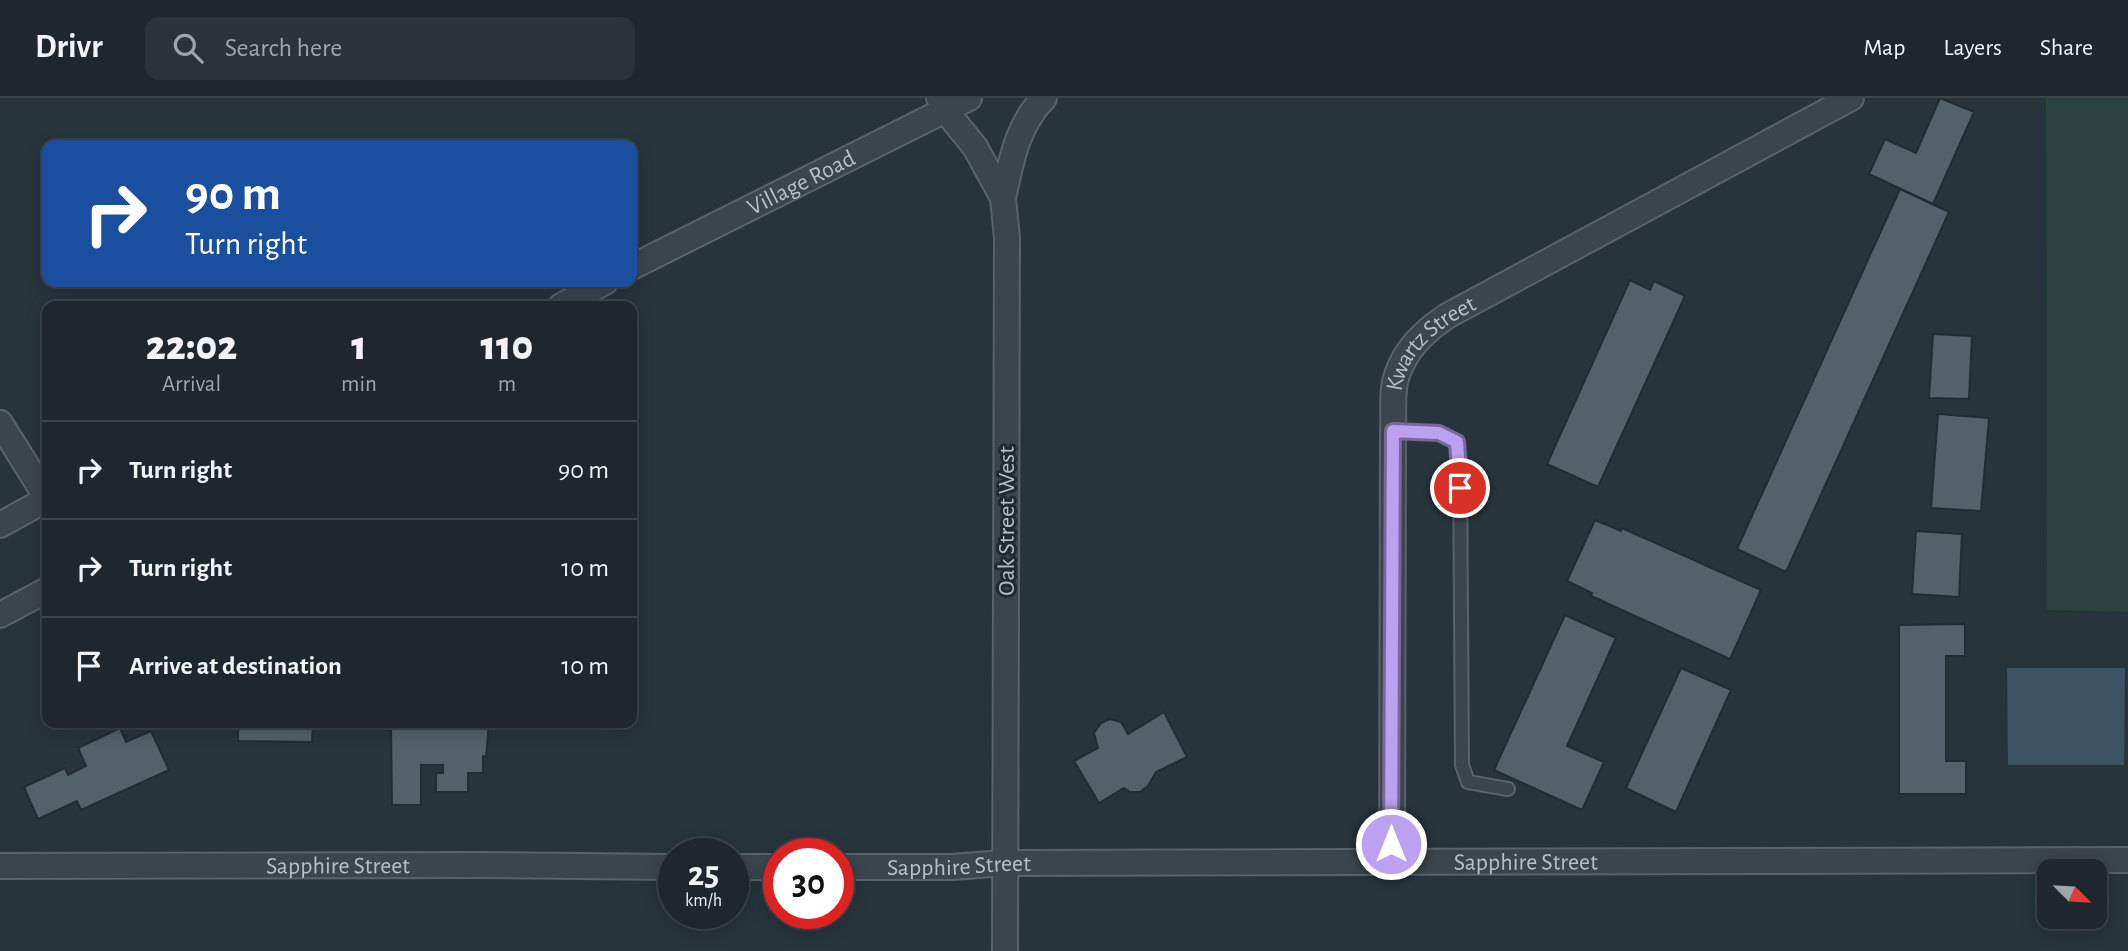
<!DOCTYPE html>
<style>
body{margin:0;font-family:"Alegreya Sans",sans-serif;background:#2a3339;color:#f1f3f6;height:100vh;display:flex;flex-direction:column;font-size:26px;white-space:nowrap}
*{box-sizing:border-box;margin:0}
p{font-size:23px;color:#a0a5aa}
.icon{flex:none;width:38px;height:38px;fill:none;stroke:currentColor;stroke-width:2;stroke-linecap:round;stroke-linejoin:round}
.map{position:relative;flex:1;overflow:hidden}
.side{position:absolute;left:42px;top:203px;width:595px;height:427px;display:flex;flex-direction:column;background:#1d272d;border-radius:14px;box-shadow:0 4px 18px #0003,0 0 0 2px #3b4449}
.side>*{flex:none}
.guide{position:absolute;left:42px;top:42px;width:595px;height:147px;border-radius:14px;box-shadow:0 4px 18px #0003,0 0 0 2px #3b4449;background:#1a4fa0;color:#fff;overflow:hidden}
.needle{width:46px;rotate:114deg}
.fabs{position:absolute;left:2037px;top:761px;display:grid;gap:14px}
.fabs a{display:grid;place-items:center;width:70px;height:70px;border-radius:14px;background:#1d272d;box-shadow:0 4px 18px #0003,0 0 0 2px #3b4449;font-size:35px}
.speed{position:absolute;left:658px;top:740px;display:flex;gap:14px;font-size:35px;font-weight:700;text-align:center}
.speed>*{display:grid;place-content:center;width:91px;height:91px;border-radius:50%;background:#1d272d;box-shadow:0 4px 18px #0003,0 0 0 2px #3b4449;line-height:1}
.speed small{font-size:18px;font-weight:400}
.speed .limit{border:10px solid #d22;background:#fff;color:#111}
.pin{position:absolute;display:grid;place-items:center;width:60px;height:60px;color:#fff;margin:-30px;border:4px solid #fff;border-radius:50%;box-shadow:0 2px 7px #0007}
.me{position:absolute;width:77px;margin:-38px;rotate:0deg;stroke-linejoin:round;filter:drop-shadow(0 0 5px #0008)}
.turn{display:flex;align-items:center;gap:24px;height:147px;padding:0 28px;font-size:32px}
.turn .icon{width:91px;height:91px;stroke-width:2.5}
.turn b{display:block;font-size:49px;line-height:60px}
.eta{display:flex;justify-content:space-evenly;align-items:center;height:119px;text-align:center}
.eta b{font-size:42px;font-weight:800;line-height:49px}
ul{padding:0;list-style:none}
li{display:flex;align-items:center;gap:21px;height:98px;padding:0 28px;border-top:2px solid #3b4449}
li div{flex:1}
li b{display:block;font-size:26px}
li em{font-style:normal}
header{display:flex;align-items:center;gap:42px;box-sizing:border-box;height:98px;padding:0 35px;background:#1d272d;border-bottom:2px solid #3b4449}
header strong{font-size:33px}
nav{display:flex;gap:38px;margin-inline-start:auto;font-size:24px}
.search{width:490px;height:63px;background:#2a3339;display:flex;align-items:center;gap:18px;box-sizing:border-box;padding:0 24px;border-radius:14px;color:#a0a5aa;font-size:26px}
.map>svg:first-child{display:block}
.green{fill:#2c423e}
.water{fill:#3c5362}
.building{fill:#52616a;stroke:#212c34;stroke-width:2}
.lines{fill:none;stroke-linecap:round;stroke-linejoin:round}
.service-casing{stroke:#58636b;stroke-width:16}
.minor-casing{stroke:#58636b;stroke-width:28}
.service{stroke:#3b454d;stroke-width:12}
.minor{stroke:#3b454d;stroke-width:24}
.route-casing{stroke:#7a689d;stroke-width:18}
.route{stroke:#bca0f2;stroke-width:12}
.labels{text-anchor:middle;stroke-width:6;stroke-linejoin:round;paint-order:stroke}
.street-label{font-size:24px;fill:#b7c0c8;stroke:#1f2a32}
</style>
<header>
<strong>Drivr</strong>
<div class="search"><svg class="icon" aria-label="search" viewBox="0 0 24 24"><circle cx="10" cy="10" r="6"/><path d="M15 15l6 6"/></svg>Search here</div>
<nav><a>Map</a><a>Layers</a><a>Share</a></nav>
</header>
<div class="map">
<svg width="2128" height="853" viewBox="0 0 2128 853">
<rect width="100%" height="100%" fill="#27343c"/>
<path class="green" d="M 2046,0 L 2128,0 L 2128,514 L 2047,512 Z"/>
<path class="water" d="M 2007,570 L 2125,570 L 2124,667 L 2008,667 Z"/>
<path class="building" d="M 1940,0 L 1974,14 L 1933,106 L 1869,76 L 1885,41 L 1916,55 Z
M 1900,91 L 1949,114 L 1786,474 L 1737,451 Z
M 1630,182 L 1650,192 L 1654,183 L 1685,198 L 1598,389 L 1547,366 Z
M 1933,236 L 1972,238 L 1969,301 L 1929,300 Z
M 1938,316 L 1989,320 L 1981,413 L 1931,410 Z
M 1595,422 L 1621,433 L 1622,430 L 1761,492 L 1730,561 L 1591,498 L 1592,495 L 1567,483 Z
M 1916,433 L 1962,436 L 1959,499 L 1912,496 Z
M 1565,517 L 1616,540 L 1567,648 L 1604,664 L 1582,712 L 1494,672 Z
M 1965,526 L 1965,558 L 1946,558 L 1946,663 L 1966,663 L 1966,696 L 1899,696 L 1899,527 Z
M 1681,570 L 1731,592 L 1676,714 L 1626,690 Z
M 1164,614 L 1187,659 L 1156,674 L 1148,688 L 1140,694 L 1130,694 L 1124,690 L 1099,705 L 1074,663 L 1098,650 L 1094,635 L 1101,625 L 1110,621 L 1121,624 L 1128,636 Z
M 238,625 L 313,625 L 312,644 L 238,643 Z
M 408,625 L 489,625 L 486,659 L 483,658 L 483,675 L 468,675 L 468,694 L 436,694 L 436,675 L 443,675 L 443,667 L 421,667 L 421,707 L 392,707 L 391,631 L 408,631 Z
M 120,630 L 126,644 L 151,633 L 169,672 L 81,712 L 77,703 L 38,721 L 24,689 L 65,670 L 68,677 L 86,668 L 78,650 Z"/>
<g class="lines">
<defs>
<path id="service" d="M 1393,333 L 1439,335 L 1457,344 L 1460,364 L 1462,667 L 1468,684 L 1508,691"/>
<g id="minor">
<path d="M 939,0 L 945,12 L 975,49 L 1003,100 L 1007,140 L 1005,853"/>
<path d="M 1003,100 C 1011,64 1017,27 1044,0"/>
<path id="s1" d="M 632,169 L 969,0"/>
<path d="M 561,208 L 605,184"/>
<path d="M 0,325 L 47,400"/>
<path d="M 0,427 L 47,401"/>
<path d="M 0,517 L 47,492"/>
<path id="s2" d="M 1392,764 L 1393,333 C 1394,316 1391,293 1397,277 C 1406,250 1425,233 1447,218 L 1851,0"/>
<path id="s3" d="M 0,768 L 474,767 L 674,769"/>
<path d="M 733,769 L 779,769"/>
<path id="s4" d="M 838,769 L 952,769 L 1005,765 L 2128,762"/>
</g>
</defs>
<use href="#service" class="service-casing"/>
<use href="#minor" class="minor-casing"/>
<use href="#service" class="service"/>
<use href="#minor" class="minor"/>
</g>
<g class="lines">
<defs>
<path id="route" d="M 1391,746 L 1393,333 L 1439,335 L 1457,344 L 1460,390"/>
</defs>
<use href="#route" class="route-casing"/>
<use href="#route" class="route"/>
</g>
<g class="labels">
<g class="street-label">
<text dy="8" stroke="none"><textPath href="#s1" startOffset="189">Village Road</textPath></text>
<text dy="8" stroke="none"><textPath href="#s2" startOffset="534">Kwartz Street</textPath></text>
<text transform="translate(1006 423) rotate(-90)" y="8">Oak Street West</text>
<text dy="8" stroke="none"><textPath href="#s4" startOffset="688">Sapphire Street</textPath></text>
<text dy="8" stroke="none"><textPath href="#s3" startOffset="338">Sapphire Street</textPath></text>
<text dy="8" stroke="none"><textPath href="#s4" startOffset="121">Sapphire Street</textPath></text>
</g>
</g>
</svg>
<div class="fabs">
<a><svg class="needle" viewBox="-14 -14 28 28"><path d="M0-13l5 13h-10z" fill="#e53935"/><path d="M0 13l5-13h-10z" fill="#a0a5aa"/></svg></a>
</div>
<div class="speed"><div>25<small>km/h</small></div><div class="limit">30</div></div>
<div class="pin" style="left:1460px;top:390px;background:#d93025"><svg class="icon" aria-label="arrive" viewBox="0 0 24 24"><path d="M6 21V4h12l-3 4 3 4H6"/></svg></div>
<svg class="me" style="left:1391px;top:746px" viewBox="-20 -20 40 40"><circle r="17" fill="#bca0f2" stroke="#fff" stroke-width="3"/><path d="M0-11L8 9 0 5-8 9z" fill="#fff"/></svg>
<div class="guide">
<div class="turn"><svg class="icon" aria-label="right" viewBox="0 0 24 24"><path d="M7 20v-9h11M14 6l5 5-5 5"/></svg><div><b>90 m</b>Turn right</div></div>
</div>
<section class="side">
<div class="eta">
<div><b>22:02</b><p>Arrival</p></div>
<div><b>1</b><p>min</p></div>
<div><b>110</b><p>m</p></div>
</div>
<ul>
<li><svg class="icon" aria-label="right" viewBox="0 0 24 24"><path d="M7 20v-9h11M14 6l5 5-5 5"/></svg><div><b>Turn right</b></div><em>90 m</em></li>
<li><svg class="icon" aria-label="right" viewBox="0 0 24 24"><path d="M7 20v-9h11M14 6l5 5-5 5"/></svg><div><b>Turn right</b></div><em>10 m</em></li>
<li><svg class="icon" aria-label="arrive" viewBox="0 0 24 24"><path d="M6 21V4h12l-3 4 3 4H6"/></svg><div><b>Arrive at destination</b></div><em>10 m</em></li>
</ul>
</section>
</div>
